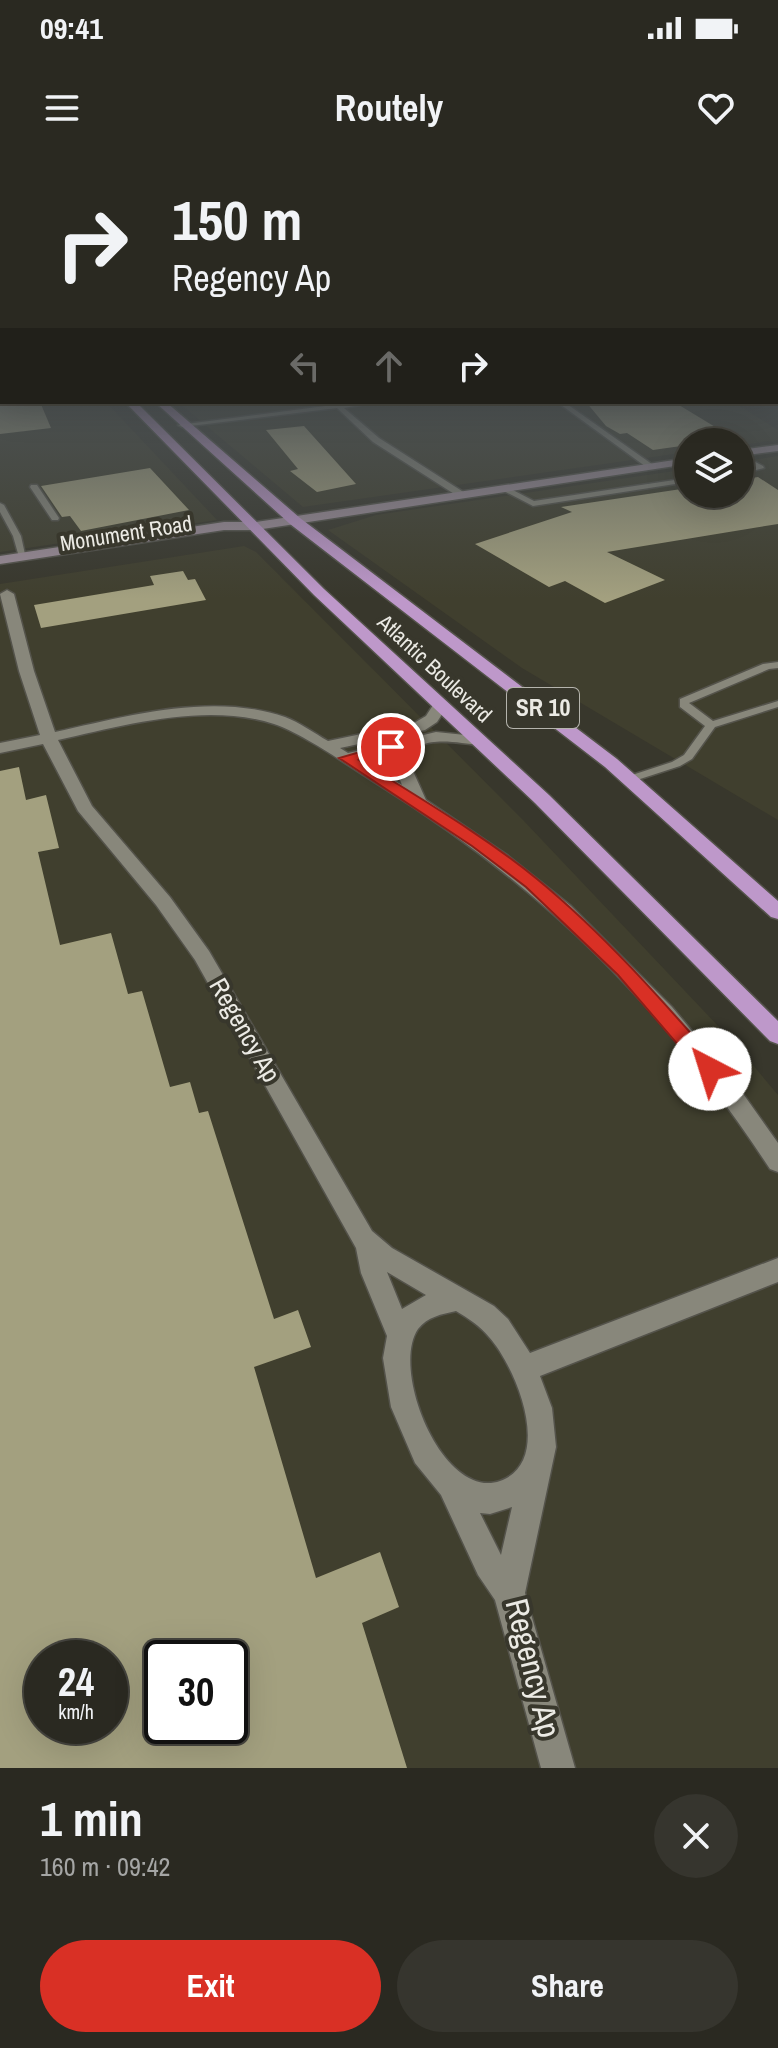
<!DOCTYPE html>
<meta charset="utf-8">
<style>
body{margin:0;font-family:"Archivo Narrow",sans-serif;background:#36352e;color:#f1f3f6;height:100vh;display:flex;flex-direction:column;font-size:30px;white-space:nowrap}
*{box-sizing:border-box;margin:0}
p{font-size:26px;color:#a5a6a5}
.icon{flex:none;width:44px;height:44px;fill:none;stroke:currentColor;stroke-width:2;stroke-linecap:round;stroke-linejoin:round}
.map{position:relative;height:1608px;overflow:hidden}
.drawer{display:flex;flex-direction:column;background:#2a2921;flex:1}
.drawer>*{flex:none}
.hud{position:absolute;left:0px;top:0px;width:778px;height:244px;box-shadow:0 8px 32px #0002,0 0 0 2px #46453f;background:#2a2921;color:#f1f3f6;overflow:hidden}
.fabs{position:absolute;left:674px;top:268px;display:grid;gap:16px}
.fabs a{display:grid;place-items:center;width:80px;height:80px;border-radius:50%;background:#2a2921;box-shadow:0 8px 32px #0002,0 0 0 2px #46453f;font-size:40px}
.speed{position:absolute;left:24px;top:1480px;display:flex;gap:16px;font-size:40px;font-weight:700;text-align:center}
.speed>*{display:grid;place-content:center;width:104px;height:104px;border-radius:50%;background:#2a2921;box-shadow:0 8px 32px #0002,0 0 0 2px #46453f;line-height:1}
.speed small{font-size:20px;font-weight:400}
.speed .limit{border:4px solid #111;border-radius:12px;background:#fff;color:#111}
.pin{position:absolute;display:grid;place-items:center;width:68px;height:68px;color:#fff;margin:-34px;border:4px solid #fff;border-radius:50%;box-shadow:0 2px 8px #0007}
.me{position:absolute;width:88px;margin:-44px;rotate:320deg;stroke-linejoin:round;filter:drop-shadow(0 0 6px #0008)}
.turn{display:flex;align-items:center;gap:28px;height:168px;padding:0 40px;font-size:36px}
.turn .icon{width:104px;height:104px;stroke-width:2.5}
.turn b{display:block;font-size:56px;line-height:68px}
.lanes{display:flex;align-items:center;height:76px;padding:0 40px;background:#0003;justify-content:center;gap:40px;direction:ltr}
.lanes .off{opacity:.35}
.round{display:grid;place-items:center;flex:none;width:84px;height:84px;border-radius:42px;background:#36352e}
.overview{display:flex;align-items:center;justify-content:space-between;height:136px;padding:0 40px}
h1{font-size:48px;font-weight:700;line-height:60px}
.primary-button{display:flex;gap:16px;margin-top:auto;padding:16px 40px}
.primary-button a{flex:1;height:92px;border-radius:48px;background:#d93025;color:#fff;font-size:32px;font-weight:700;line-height:92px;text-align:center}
.primary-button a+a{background:#36352e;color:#f1f3f6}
.status{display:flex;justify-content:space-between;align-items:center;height:56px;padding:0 40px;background:#2a2921;direction:ltr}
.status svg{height:22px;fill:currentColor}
header{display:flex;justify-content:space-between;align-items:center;height:104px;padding:0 40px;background:#2a2921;font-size:36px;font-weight:700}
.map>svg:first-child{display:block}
.built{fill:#403f2e;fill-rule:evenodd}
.building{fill:#a3a07f;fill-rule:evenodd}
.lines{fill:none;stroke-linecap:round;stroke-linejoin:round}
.service-casing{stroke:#54534b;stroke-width:3}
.minor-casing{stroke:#54534b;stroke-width:3}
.secondary-casing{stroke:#54534b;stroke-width:3}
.trunk-casing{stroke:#54534b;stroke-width:3}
.service{fill:#88877b;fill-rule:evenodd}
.minor{fill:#88877b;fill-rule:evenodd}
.secondary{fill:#9c8d98;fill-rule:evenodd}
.trunk{fill:#be98ca;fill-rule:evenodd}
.route{fill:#d93025;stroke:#8d1f18;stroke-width:2}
.labels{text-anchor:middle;stroke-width:8;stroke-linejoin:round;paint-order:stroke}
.far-street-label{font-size:22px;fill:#ebeae4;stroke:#38372c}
.shield{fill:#38372c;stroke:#b5b4ad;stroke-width:2}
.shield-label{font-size:24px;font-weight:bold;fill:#ebeae4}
.street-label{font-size:26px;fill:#ebeae4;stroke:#38372c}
.near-street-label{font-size:32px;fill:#ebeae4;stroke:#38372c}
</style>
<div class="status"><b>09:41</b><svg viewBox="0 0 49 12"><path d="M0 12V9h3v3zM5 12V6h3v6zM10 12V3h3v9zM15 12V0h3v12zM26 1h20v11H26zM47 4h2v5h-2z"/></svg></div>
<header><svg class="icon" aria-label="menu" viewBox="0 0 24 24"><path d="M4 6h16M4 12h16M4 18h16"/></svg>Routely<svg class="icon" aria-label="heart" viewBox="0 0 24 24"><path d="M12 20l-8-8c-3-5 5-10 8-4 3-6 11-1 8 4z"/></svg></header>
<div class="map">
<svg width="778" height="1608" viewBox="0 0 778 1608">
<rect width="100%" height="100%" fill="#38372c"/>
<path class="built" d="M 0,214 L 2,242 L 106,242 L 217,360 L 0,392 Z
M 178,242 L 733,242 L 778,270 L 778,280 L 740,285 L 740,282 L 688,282 L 688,292 L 303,347 Z
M 778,296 L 778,660 L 522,508 L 328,370 L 376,355 L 688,309 L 688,334 L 740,334 L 740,302 Z
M 244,386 L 256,392 L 523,660 L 737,886 L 778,935 L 778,1608 L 0,1608 L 0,424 ZM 42,1498 L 110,1498 L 110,1566 L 42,1566 ZM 162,1498 L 230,1498 L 230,1566 L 162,1566 Z"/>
<path class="building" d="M 0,242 L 40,242 L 51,268 L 0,274 Z
M 586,242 L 674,242 L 740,282 L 688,282 L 688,285 L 653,290 L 627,273 L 620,274 L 606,266 Z
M 304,266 L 356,324 L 317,332 L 290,311 L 298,309 L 266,270 Z
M 150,308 L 189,350 L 81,371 L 70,356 L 62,357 L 41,326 Z
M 758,317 L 778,330 L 778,364 L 607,392 L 665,420 L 605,443 L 565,421 L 549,427 L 475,384 L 572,352 L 561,347 L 688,328 L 688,334 L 740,334 L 740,320 Z
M 183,411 L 188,420 L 195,419 L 206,440 L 41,468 L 34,445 L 154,425 L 150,416 Z
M 19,607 L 26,640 L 46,635 L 59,688 L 38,692 L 60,785 L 111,773 L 128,834 L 142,831 L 170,927 L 190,922 L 199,953 L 208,951 L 274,1159 L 298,1150 L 311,1187 L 254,1207 L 316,1418 L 380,1392 L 399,1447 L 362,1463 L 407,1608 L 0,1608 L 0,611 ZM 42,1498 L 110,1498 L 110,1566 L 42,1566 ZM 162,1498 L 230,1498 L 230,1566 L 162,1566 Z"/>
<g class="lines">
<defs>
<path id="service" d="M 356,242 L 376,242 L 344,248 L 379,278 L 465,333 L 465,337 L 459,337 L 373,282 L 337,248 L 182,267 L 178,265 Z
M 557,242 L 564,242 L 656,307 L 649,309 Z
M 740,294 L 763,306 L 764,308 L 740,314 L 740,310 L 753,307 L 740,299 Z
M 688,318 L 688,322 L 533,346 L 500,329 L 507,327 L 534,341 Z
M 31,325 L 37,325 L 59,358 L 58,360 L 52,360 L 30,327 Z
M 0,343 L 4,345 L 21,376 L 26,399 L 19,397 L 13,376 L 0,352 Z
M 778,502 L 778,508 L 769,509 L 689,543 L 713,561 L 778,541 L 778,547 L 715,567 L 692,599 L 680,606 L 634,621 L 626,621 L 626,617 L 672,602 L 684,595 L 705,566 L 680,547 L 680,539 L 763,504 Z"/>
<path id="minor" d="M 7,430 L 14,434 L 34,511 L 55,572 C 127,556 212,532 285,557 C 299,562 314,573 328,581 L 414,563 L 426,556 L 435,542 L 445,542 L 448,545 L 437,562 L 425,570 L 340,588 L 348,593 L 436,572 L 485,577 L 485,583 L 479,585 C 457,583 417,573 408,600 L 426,640 L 507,695 L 571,746 L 672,847 L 734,921 L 778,983 L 778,1012 L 770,1009 C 663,846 544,728 379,625 C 352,608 302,573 274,564 C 206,542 125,565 58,580 L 92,646 L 170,737 L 209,791 L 372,1071 L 392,1088 L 494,1146 L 508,1159 L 530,1193 L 778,1098 L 778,1122 L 540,1216 L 552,1248 L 556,1287 L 525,1433 L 575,1608 L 541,1608 L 495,1440 L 478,1415 L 441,1335 L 415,1303 L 391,1247 L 383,1198 L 387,1176 L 361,1113 L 356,1088 L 195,800 L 156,745 L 78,651 L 43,584 L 0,593 L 0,583 L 40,575 L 19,511 L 0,434 ZM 395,591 L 392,600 L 402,625 L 360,600 ZM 387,1112 L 426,1135 L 402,1149 ZM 456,1151 C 468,1158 480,1166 489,1177 C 516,1207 555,1301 500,1321 C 443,1341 390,1210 418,1169 C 427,1157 442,1154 456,1151 ZM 512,1347 L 501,1395 L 480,1353 L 490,1354 Z"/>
<path id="secondary" d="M 778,285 L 778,291 L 740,296 L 740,290 Z
M 688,298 L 688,304 L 256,370 L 224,370 L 0,404 L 0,396 L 224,362 L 256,362 Z"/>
<path id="trunk" d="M 125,242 L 136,242 L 324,429 L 549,635 L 778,861 L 778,884 L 770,881 L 535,643 L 314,435 Z
M 155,242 L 166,242 L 300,358 L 617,599 L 778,741 L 778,759 L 771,757 L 605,607 L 290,364 Z"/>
</defs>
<use href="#service" class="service-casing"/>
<use href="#minor" class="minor-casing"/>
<use href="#secondary" class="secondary-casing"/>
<use href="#trunk" class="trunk-casing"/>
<use href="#service" class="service"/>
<use href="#minor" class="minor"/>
<use href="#secondary" class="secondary"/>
<use href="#trunk" class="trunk"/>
</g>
<linearGradient id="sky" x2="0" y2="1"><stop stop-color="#1f1e18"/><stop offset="0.49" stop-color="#4d5356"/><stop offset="1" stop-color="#4d5356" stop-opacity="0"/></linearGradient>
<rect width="778" height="439" fill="url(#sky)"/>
<path class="route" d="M 391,583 L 396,584 L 396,590 L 359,600 C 419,638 482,674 537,719 C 604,774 661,839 717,903 L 720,909 L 717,914 L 703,914 L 618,815 L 526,727 L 472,686 L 339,598 Z"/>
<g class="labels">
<g class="far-street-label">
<text transform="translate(126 373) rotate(-9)" y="8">Monument Road</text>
<text transform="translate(435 508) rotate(43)" y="8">Atlantic Boulevard</text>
</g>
<rect class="shield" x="507" y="528" width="72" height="40" rx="6"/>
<g class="shield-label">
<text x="543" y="556">SR 10</text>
</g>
<g class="street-label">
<text transform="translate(245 870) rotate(60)" y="9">Regency Ap</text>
</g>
<g class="near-street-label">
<text transform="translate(533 1508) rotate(76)" y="11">Regency Ap</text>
</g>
</g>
</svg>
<div class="fabs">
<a><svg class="icon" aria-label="layers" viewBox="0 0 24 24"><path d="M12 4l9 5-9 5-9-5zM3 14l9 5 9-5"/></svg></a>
</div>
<div class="speed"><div>24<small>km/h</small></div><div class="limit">30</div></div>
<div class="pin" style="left:391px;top:587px;background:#d93025"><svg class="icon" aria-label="arrive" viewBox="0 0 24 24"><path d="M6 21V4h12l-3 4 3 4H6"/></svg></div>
<svg class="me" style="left:710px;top:909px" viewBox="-20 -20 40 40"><circle r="19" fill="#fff"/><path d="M0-13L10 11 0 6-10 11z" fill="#d93025"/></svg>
<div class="hud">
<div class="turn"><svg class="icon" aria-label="right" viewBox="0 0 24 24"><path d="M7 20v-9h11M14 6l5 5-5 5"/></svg><div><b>150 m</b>Regency Ap</div></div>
<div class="lanes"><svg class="icon off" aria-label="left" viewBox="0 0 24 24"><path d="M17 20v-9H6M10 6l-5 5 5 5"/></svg><svg class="icon off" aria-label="ahead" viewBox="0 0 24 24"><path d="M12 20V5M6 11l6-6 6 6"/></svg><svg class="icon" aria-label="right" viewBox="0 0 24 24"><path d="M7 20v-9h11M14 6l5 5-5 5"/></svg></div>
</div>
</div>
<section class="drawer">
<div class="overview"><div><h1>1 min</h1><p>160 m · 09:42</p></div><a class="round"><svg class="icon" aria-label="close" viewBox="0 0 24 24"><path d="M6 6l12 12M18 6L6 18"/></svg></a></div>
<div class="primary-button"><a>Exit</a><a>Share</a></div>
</section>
